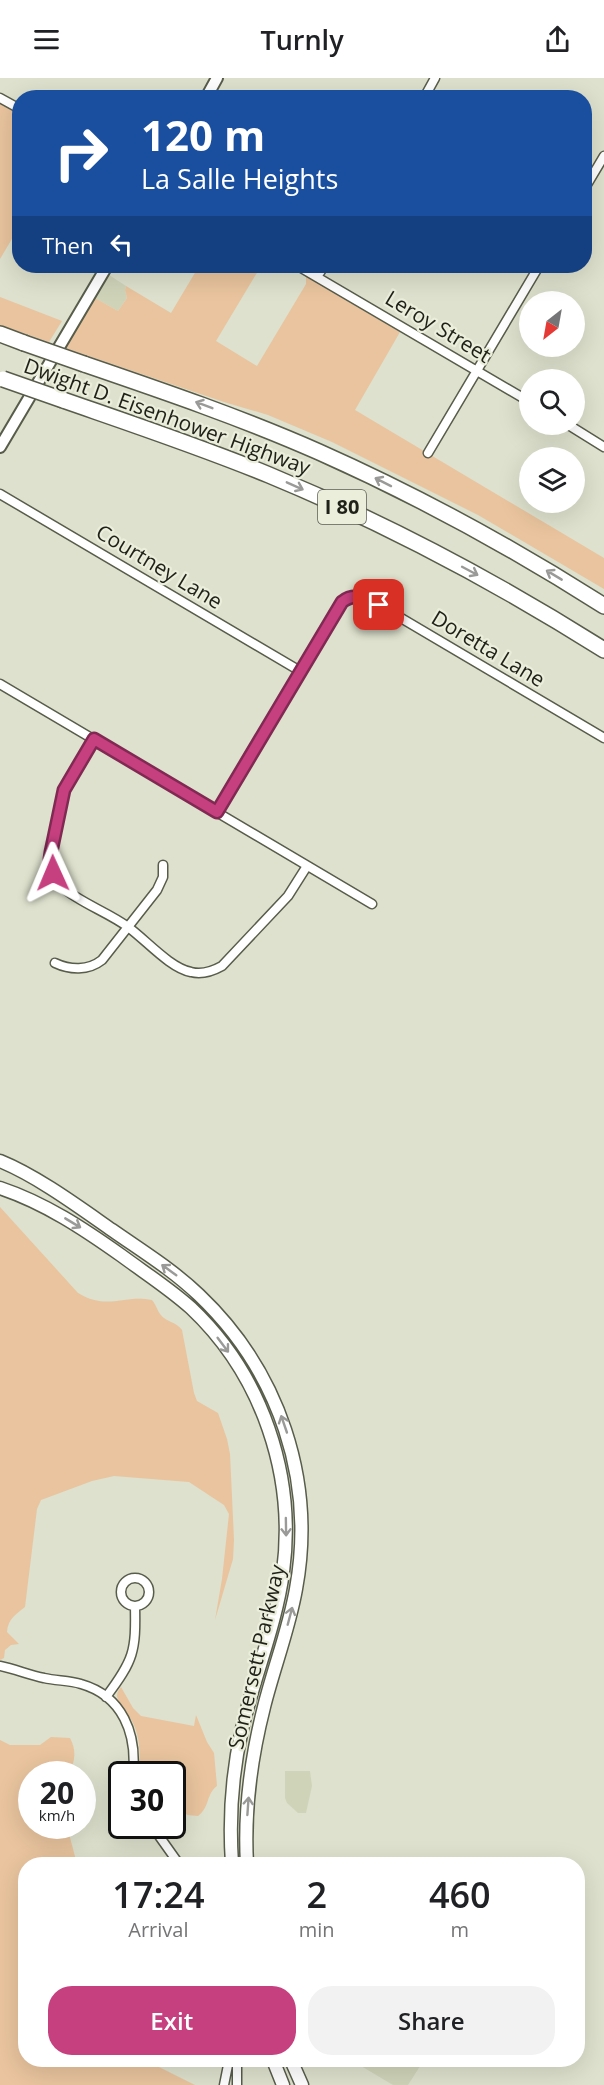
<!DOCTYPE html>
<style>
body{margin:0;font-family:"Open Sans",sans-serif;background:#f2f2f2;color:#202124;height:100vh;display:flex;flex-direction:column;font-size:22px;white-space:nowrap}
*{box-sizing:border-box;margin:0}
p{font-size:20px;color:#757577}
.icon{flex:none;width:33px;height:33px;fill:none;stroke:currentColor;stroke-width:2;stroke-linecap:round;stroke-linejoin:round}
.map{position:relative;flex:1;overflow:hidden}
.sheet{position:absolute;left:18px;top:1779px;width:567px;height:210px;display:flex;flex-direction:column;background:#fff;border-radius:24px;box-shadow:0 6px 24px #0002}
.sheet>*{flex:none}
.hud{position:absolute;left:12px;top:12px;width:580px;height:183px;border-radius:24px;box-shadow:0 6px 24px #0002;background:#1a4fa0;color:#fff;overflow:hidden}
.needle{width:39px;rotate:211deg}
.controls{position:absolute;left:519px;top:213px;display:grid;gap:12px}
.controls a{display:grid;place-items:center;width:66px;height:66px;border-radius:50%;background:#fff;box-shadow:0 6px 24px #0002;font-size:30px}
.speed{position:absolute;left:18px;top:1683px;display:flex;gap:12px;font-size:30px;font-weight:700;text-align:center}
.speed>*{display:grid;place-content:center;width:78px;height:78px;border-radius:50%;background:#fff;box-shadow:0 6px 24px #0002;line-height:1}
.speed small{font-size:15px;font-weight:400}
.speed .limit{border:3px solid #111;border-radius:9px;background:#fff;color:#111}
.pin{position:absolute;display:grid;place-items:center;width:51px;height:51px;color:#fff;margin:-26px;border-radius:12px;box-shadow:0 3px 9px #0006}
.me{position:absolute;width:66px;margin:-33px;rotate:359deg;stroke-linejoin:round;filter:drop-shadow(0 0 4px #0008)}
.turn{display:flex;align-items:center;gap:21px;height:126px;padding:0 30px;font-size:27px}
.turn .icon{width:78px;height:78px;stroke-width:2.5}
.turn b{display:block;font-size:42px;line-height:51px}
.then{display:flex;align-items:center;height:57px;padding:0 30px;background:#0003;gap:12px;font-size:22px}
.eta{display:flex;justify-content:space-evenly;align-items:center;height:102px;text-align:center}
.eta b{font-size:36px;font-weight:600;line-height:42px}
.action{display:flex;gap:12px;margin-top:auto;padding:12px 30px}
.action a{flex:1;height:69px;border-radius:24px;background:#c63f7f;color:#fff;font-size:24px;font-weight:600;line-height:69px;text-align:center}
.action a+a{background:#f2f2f2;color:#202124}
header{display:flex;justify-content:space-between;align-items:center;height:78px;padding:0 30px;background:#fff;font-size:27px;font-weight:600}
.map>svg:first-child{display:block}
.built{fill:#cfd4b9}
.green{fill:#e9c49e}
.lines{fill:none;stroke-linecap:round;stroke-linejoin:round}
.minor-casing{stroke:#585c4a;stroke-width:11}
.tertiary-casing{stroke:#585c4a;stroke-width:14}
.secondary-casing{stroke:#585c4a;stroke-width:15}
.motorway-casing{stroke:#585c4a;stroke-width:18}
.minor{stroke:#fff;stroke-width:8}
.tertiary{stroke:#fff;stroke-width:10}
.secondary{stroke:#fff;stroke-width:12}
.motorway{stroke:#fff;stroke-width:15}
.motorway-bridge-casing{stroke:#585c4a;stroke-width:18;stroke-linecap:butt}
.motorway-bridge{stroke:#fff;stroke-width:15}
.oneway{stroke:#9a9b98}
.route-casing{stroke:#812953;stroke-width:15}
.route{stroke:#c63f7f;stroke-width:10}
.labels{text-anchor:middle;stroke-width:4.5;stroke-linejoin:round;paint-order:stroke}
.shield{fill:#eaeeda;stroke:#5c5e53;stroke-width:1.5}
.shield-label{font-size:20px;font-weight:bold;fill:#1f2119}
.street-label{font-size:21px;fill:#1f2119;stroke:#eaeeda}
</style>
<header><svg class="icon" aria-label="menu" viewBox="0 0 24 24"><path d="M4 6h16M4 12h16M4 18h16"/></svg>Turnly<svg class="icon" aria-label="share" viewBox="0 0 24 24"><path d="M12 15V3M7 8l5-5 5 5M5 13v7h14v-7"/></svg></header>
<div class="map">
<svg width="604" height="2007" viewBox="0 0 604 2007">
<rect width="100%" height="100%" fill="#dde1cd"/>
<path class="built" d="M 109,197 L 126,208 L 125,212 L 127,220 L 118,233 L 95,220 Z
M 285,1693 L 310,1693 L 312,1708 L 306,1735 L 298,1735 L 287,1725 L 285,1720 Z
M 351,1982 L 424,1982 L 408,2007 L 393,2007 Z"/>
<path class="green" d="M 0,25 L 19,36 L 19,149 L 0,181 Z
M 199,188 L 261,188 L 216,263 L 257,288 L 306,206 L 306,198 L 400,254 L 355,332 L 604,480 L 604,511 L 478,437 L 332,364 L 268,337 L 224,324 L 65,270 L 95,220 L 118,233 L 127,220 L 125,212 L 126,208 L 171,235 Z
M 0,219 L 62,243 L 49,264 L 0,247 Z
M 0,1129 L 78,1215 C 108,1233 123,1216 152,1222 C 157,1228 158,1236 164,1240 C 171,1245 177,1245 182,1252 L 194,1315 L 197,1323 L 218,1335 L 227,1361 L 230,1376 L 234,1462 L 233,1481 L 215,1542 L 222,1501 L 229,1436 L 224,1427 L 189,1404 L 114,1398 L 92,1403 L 41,1422 L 37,1431 L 25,1529 C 15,1537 8,1541 7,1554 L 19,1566 L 11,1567 L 5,1572 L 4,1580 L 0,1582 Z
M 121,1609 L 133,1630 L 141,1638 L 194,1648 L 196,1637 L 207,1664 L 214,1675 L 217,1708 C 206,1716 210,1729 198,1738 L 188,1737 L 173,1731 L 172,1696 L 139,1696 C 140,1678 141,1660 132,1643 C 128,1636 118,1626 117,1618 C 117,1614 119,1612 121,1609 Z
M 51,1659 L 70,1660 C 77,1673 75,1685 68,1696 L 32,1696 L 32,1748 L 67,1748 L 77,1786 L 26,1786 L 26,1982 L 145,1982 L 195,2007 L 0,2007 L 0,1662 L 10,1667 L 40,1667 Z"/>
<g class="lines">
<defs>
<path id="minor" d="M 0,20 L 20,31
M 424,20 L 435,0
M 585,110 L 604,78
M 298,188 L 530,324
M 317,199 L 324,188
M 567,346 L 604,369
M 428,375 L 539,188
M 0,416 L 300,593
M 0,606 L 372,826
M 94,661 L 64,712 L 51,774 C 50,786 52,799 61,808 C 78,824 108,834 128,849 C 146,862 170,890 191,894 C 202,897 213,893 222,888 L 288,818 L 307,788
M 217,734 L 338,530 C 350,514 362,518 379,527 L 604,660
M 55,885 C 70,892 88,893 102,882 L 157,812 L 163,799 L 163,787
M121 1514a14 14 0 1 1 28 0a14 14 0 1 1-28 0Z
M 0,1588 C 15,1591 29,1597 44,1600 C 57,1603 69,1602 81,1606 C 123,1618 137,1656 133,1696
M 106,1619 C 134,1582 136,1573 135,1528
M 152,1748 L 179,1786
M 237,1982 L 237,2007
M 224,2007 L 229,1982"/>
<path id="tertiary" d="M 206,20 L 217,0
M 0,369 L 107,188"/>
<path id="secondary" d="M 0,1083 C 37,1098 79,1129 112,1152 C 142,1173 173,1192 199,1217 C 279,1293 316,1402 296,1511 C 289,1551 274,1589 264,1629 C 251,1680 244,1734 247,1786
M 0,1110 C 45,1125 84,1151 122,1178 C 145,1195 170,1211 191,1230 C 262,1297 296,1397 283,1494 C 276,1547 254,1599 242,1651 C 232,1695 229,1742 232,1786
M 273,1982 L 283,2007
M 291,1982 L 302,2007"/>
<path id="motorway" d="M 0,256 L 24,265
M 84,286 C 163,313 242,340 319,374 C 418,418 513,470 604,528
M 63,322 C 132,346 201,369 269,397 C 385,445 498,505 604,572"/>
</defs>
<use href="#minor" class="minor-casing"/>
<use href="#tertiary" class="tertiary-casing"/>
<use href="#secondary" class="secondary-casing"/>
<use href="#motorway" class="motorway-casing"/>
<use href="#minor" class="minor"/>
<use href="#tertiary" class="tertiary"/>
<use href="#secondary" class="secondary"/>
<use href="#motorway" class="motorway"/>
<defs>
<path id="motorway-bridge" d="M 24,265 L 84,286
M 3,301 L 63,322"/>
</defs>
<use href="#motorway-bridge" class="motorway-bridge-casing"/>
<use href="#motorway-bridge" class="motorway-bridge"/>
</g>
<defs><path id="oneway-shaft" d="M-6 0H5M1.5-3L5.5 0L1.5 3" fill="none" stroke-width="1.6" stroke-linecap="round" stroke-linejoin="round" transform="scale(1.5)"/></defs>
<g class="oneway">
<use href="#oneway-shaft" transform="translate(204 327) rotate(-159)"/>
<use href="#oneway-shaft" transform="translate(383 404) rotate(-153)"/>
<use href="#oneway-shaft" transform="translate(295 408) rotate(24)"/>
<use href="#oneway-shaft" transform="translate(470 493) rotate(28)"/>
<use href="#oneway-shaft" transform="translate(554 497) rotate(-149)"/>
<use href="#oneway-shaft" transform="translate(73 1145) rotate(31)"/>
<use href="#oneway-shaft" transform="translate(169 1192) rotate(-144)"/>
<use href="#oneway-shaft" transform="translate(223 1267) rotate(53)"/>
<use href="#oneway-shaft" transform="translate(284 1346) rotate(-109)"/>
<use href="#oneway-shaft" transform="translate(286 1449) rotate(89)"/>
<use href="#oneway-shaft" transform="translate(290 1538) rotate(-75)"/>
<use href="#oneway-shaft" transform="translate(248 1728) rotate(-86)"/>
</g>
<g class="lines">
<defs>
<path id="route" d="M 53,795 L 50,781 L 51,774 L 64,712 L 94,661 L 217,734 L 342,524 C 354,514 366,520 379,527"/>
</defs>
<use href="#route" class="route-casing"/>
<use href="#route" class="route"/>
</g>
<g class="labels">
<rect class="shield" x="318" y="412" width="48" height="34" rx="4.5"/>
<g class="shield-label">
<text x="342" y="436">I 80</text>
</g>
<g class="street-label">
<text transform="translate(438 249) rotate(31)" y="7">Leroy Street</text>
<text transform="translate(167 339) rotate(20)" y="7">Dwight D. Eisenhower Highway</text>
<text transform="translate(159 489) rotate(31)" y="7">Courtney Lane</text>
<text transform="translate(488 571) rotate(31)" y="7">Doretta Lane</text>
<text transform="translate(257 1579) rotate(-77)" y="7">Somersett Parkway</text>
</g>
</g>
</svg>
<div class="controls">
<a><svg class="needle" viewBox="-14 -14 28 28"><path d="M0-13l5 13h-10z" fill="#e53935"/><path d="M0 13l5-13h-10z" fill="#757577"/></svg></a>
<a><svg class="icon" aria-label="search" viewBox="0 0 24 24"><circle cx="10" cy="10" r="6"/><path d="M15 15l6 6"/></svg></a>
<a><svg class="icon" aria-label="layers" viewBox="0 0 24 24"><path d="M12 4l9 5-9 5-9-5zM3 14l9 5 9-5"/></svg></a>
</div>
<div class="speed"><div>20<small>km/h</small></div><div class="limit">30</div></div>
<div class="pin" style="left:379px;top:527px;background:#d93025"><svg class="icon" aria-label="arrive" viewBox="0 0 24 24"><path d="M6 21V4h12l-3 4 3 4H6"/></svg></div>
<svg class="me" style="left:53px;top:795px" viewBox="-20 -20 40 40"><path d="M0-17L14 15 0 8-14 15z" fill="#c63f7f" stroke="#fff" stroke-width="4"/></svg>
<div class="hud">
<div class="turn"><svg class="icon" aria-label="right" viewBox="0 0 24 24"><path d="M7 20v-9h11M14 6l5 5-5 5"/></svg><div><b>120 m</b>La Salle Heights</div></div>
<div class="then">Then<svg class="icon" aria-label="left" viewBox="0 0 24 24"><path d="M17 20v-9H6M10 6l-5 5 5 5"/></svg></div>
</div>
<section class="sheet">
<div class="eta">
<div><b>17:24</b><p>Arrival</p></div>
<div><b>2</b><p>min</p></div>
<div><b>460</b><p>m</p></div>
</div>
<div class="action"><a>Exit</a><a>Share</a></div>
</section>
</div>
